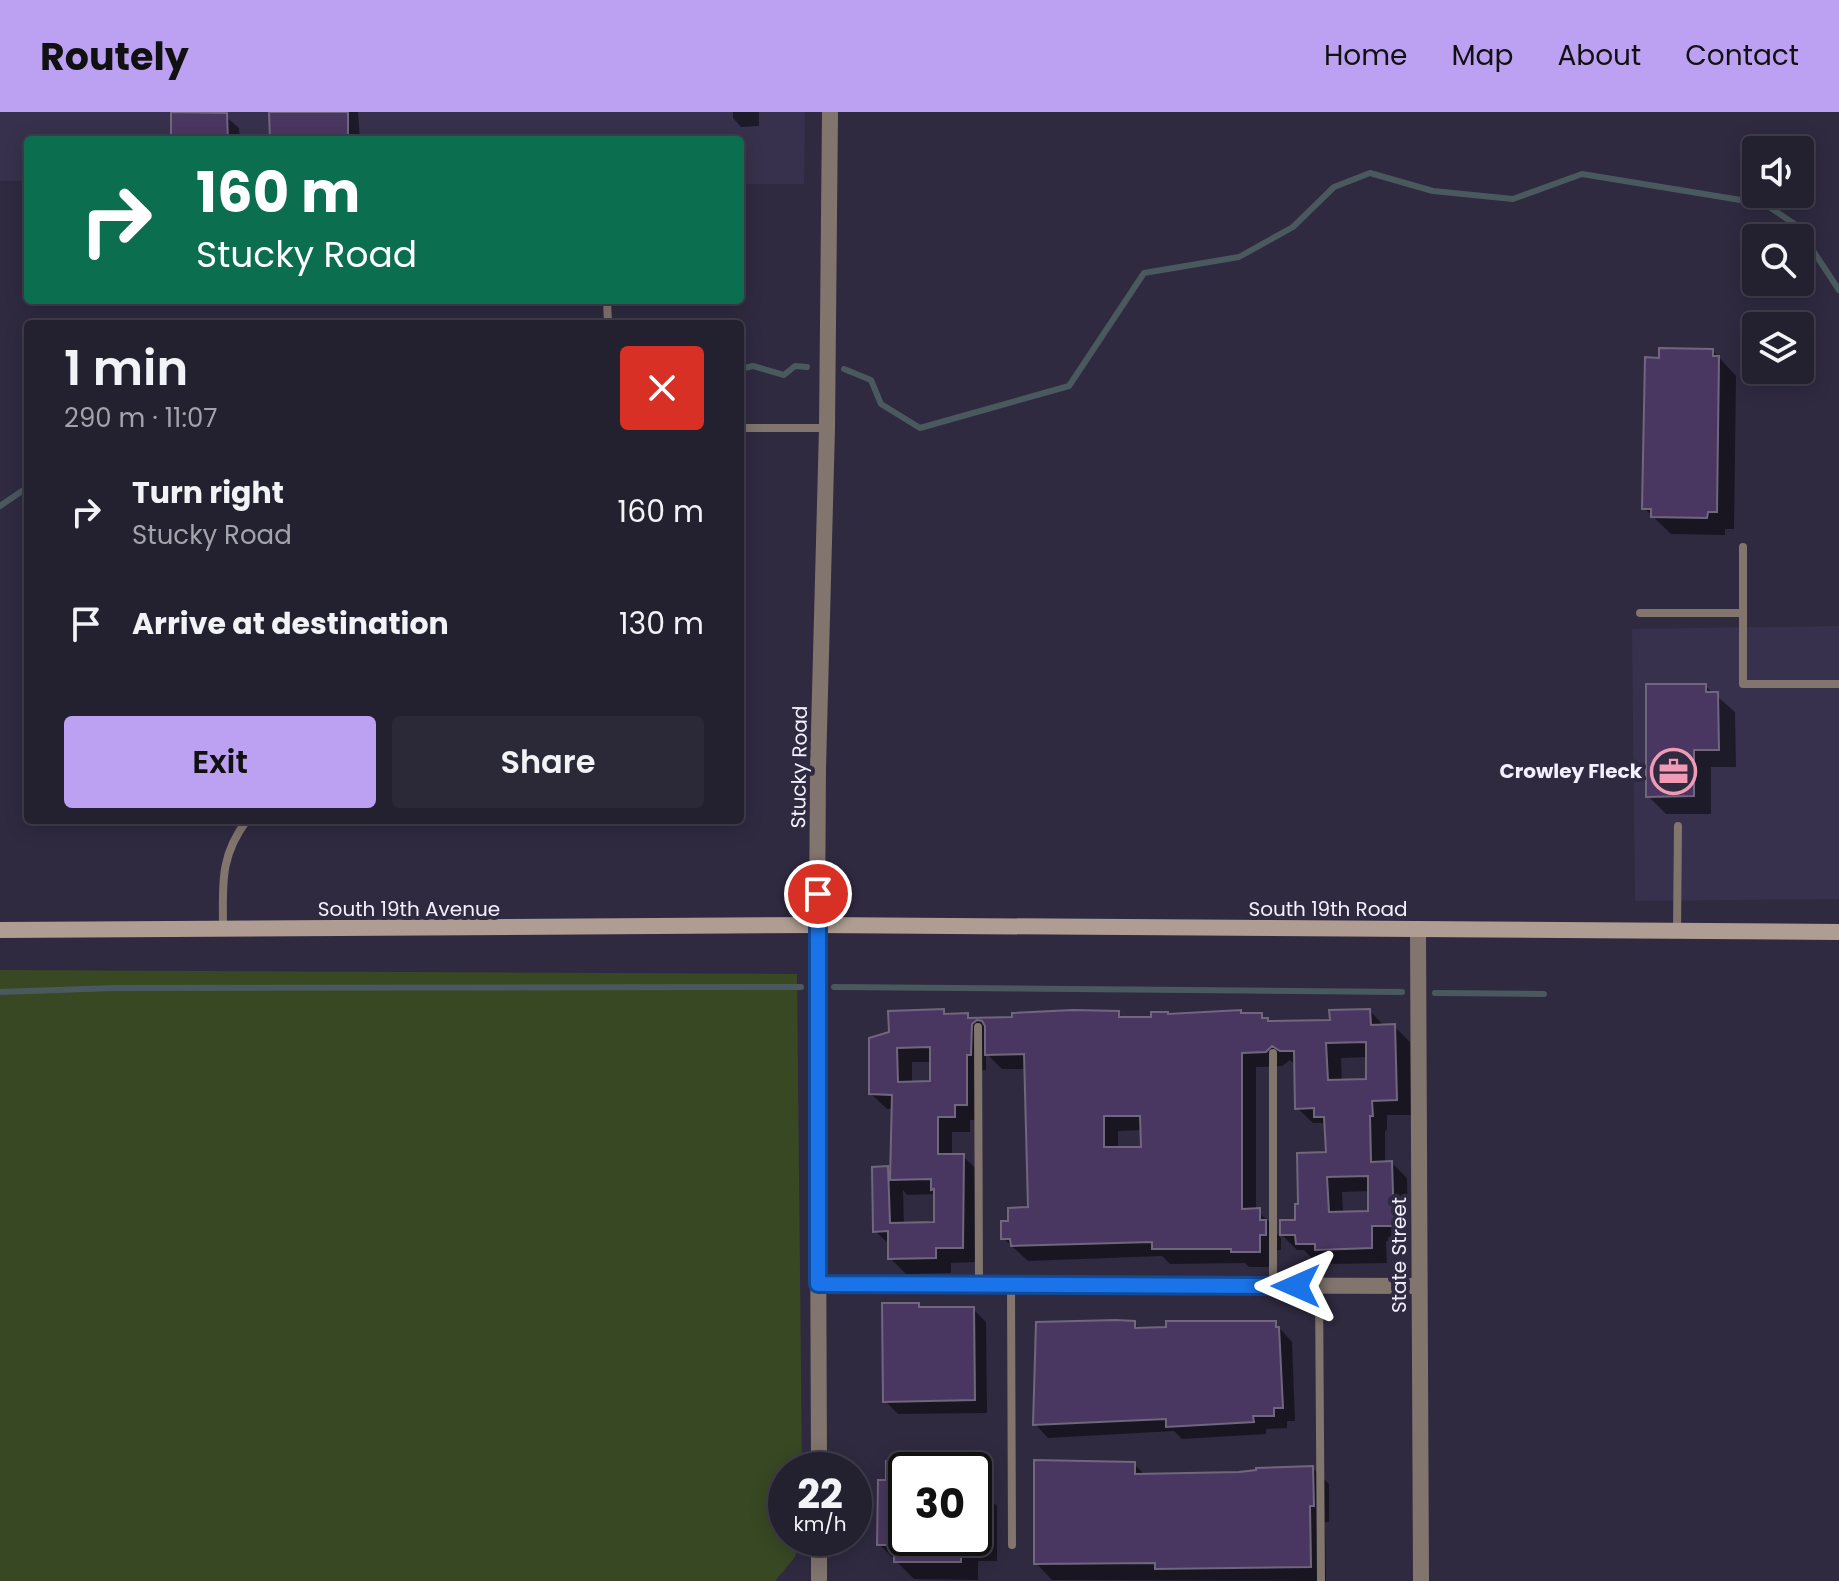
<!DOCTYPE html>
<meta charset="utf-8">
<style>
body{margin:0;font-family:Poppins,sans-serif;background:#2b2838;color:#f1f3f6;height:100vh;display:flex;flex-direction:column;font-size:30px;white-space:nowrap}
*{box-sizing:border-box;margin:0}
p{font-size:26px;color:#a3a3ab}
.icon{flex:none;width:44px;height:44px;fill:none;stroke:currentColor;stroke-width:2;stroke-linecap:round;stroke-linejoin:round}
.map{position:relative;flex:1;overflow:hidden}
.panel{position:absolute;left:24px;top:208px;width:720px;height:504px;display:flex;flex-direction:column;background:#232030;border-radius:8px;box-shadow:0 4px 20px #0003,0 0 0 2px #403e4c}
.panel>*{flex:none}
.banner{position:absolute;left:24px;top:24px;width:720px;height:168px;border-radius:8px;box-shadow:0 4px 20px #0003,0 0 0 2px #403e4c;background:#0b6e4f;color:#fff;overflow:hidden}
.tools{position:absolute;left:1742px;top:24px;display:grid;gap:16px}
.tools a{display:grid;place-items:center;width:72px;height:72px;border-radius:8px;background:#232030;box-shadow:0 4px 20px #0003,0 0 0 2px #403e4c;font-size:40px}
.speed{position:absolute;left:768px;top:1340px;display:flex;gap:16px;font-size:40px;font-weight:700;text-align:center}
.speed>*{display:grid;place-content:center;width:104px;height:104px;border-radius:50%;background:#232030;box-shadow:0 4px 20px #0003,0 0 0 2px #403e4c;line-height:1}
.speed small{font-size:20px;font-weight:400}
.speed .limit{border:4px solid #111;border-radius:12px;background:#fff;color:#111}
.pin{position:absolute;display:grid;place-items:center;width:68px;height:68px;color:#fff;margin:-34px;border:4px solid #fff;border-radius:50%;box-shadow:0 2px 8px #0007}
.me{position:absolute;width:88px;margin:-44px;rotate:270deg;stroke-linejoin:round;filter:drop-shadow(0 0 6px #0008)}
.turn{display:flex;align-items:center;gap:28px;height:168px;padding:0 40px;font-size:36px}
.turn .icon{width:104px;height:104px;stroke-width:2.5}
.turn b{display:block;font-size:56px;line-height:68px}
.round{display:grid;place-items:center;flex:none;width:84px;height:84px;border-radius:8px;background:#2b2838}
.summary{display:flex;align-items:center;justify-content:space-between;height:136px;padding:0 40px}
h1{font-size:48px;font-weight:600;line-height:60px}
.action{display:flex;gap:16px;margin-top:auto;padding:16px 40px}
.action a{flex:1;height:92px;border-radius:8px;background:#bca0f2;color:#111;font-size:32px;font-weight:600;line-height:92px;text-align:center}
.action a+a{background:#2b2838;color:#f1f3f6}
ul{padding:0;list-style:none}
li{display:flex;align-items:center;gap:24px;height:112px;padding:0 40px}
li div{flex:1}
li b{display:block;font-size:30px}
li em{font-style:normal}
header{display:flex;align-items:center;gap:48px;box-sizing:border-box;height:112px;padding:0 40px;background:#bca0f2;color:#111}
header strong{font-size:38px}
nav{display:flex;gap:44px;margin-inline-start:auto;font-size:28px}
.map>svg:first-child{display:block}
.built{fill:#38314d}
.green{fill:#384823}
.shadow{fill:#0007;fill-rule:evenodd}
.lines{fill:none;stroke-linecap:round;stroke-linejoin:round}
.stream{stroke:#4a595e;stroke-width:6}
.building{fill:#4a3761;stroke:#70667e;stroke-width:2;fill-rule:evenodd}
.service{stroke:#81756e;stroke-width:8}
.minor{stroke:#81756e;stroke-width:16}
.tertiary{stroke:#81756e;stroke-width:16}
.secondary{stroke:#af9d93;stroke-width:16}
.route-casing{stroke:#114b97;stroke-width:20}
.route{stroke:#1a73e8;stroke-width:14}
.labels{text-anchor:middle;stroke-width:8;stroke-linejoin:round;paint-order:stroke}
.street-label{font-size:20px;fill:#f3f0fe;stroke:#2f2a40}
.poi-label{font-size:20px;font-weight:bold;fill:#f3f0fe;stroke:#2f2a40;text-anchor:end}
</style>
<header>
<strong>Routely</strong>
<nav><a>Home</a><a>Map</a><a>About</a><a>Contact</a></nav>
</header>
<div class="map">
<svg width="1839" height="1469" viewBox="0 0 1839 1469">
<rect width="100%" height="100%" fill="#2f2a40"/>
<path class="built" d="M 0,0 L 805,0 L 804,72 L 740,72 L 740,28 L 28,28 L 28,69 L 0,69 Z
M 1839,514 L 1839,787 L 1635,789 L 1632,517 Z"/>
<path class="green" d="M 0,858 L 797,862 L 802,1358 L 786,1358 L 786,1426 L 799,1426 L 795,1445 L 775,1469 L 0,1469 Z"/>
<path class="shadow" d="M 173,0 L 220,0 L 239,16 L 240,28 L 173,28 Z
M 271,0 L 358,0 L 360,28 L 272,28 Z
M 733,0 L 759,0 L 759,14 L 741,15 L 733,6 Z
M 740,81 L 743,84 L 745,140 L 740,140 Z
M 1713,239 L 1736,264 L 1734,417 L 1725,417 L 1725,423 L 1671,422 L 1644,396 L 1661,248 Z
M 1705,574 L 1735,600 L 1736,655 L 1711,655 L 1711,702 L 1666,702 L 1648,684 Z
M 943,899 L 948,904 L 967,903 L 972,908 L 1118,901 L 1124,907 L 1261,903 L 1271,911 L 1332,910 L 1370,899 L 1385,915 L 1394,914 L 1410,930 L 1411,1003 L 1387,1003 L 1387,1018 L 1385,1019 L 1385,1051 L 1392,1051 L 1407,1066 L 1408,1128 L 1386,1129 L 1387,1151 L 1332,1152 L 1326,1146 L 1313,1147 L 1304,1138 L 1297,1138 L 1282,1123 L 1297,1110 L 1328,1042 L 1327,1015 L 1323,1011 L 1313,1011 L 1297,996 L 1296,954 L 1290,948 L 1282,954 L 1256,955 L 1256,1098 L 1274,1114 L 1274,1119 L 1281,1126 L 1281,1138 L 1275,1138 L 1275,1155 L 1249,1155 L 1245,1151 L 1170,1152 L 1162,1144 L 1028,1149 L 1003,1126 L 1010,1111 L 1030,1097 L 1026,957 L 1002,957 L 986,941 L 986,958 L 982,958 L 982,1008 L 970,1008 L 970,1020 L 952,1020 L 952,1044 L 963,1044 L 978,1059 L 978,1150 L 951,1151 L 951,1161 L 906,1162 L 890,1146 L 890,1133 L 875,1119 L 888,1056 L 892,1061 L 894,997 L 887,997 L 871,982 L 871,928 ZM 1368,945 L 1368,969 L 1342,970 L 1341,946 ZM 912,950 L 932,950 L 932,971 L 912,971 ZM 1143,1018 L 1143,1037 L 1118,1037 L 1118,1019 ZM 903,1078 L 907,1083 L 936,1082 L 936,1112 L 904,1113 ZM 1370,1079 L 1370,1101 L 1343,1101 L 1342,1080 Z
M 918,1193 L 923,1197 L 973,1197 L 986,1210 L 987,1301 L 898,1302 L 885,1289 Z
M 1134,1211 L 1140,1218 L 1275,1211 L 1292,1230 L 1295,1309 L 1287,1309 L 1287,1316 L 1266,1317 L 1266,1322 L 1182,1327 L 1174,1319 L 1048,1326 L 1035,1312 Z
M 888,1351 L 926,1352 L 932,1358 L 906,1358 L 906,1426 L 974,1426 L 974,1362 L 990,1378 L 990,1387 L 997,1394 L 997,1449 L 978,1449 L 978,1468 L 914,1467 L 879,1432 Z
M 1134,1352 L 1146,1364 L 1239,1362 L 1312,1356 L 1329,1372 L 1329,1410 L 1325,1410 L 1326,1469 L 1052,1468 L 1036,1451 Z"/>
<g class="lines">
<path class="stream" d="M 740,257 L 753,254 L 784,263 L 795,254 L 807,255
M 844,257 L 871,268 L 881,292 L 920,316 L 1069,274 L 1144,161 L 1239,145 L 1293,115 L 1334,75 L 1370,61 L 1433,79 L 1513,87 L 1582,62 L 1765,92 L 1796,113 L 1839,178
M 0,394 L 28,375
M 834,875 L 1402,880
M 0,880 L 114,876 L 801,875
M 1435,881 L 1544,882"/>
</g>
<path class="building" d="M 171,0 L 227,1 L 228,28 L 171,28 Z
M 269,0 L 348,0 L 348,28 L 270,28 Z
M 1659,236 L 1713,237 L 1713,244 L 1719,244 L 1717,400 L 1708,400 L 1707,406 L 1651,405 L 1651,397 L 1642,397 L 1645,245 L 1659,246 Z
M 1646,572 L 1706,572 L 1706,580 L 1718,580 L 1719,638 L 1694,638 L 1694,684 L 1646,685 Z
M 944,897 L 944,902 L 968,901 L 968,906 L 1012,905 L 1012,901 L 1073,898 L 1119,899 L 1119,905 L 1151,905 L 1151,900 L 1168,900 L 1168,902 L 1241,898 L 1241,901 L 1262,901 L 1262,906 L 1268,906 L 1268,909 L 1330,908 L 1329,898 L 1370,897 L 1371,913 L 1395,912 L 1397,988 L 1372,989 L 1373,1004 L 1370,1004 L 1371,1050 L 1392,1049 L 1394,1114 L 1372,1114 L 1372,1136 L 1315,1138 L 1315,1132 L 1296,1132 L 1295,1123 L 1280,1123 L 1280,1108 L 1295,1108 L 1295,1092 L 1298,1092 L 1297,1041 L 1326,1040 L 1324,1005 L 1314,1005 L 1314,996 L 1295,997 L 1294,939 L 1280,939 L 1272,934 L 1266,940 L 1242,941 L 1242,1097 L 1260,1096 L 1260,1108 L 1266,1108 L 1266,1123 L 1260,1123 L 1260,1140 L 1231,1140 L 1231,1137 L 1152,1137 L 1152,1130 L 1011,1134 L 1010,1127 L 1001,1127 L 1001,1109 L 1008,1109 L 1008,1096 L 1028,1095 L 1024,942 L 985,943 L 985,914 L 982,909 L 977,908 L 972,912 L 971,943 L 967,943 L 967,993 L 955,993 L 955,1005 L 938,1005 L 938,1042 L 964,1042 L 963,1136 L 936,1136 L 936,1146 L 888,1147 L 888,1119 L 873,1120 L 872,1055 L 888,1054 L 890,1111 L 934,1110 L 934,1077 L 931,1078 L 931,1067 L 890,1068 L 892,983 L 869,982 L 869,926 L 889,920 L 888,899 ZM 1366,930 L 1366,967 L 1328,968 L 1326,931 ZM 930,935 L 930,969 L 898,970 L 897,936 ZM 1104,1004 L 1140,1004 L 1141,1035 L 1104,1035 ZM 1368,1064 L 1368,1099 L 1329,1100 L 1327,1065 Z
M 882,1191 L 919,1191 L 919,1195 L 974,1195 L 975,1288 L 883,1290 Z
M 1116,1208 L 1135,1209 L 1135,1216 L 1166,1215 L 1166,1209 L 1276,1209 L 1276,1215 L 1279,1215 L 1283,1296 L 1274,1296 L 1274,1304 L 1253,1304 L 1254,1310 L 1166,1315 L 1166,1307 L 1033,1313 L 1036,1210 Z
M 1034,1348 L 1135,1350 L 1135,1362 L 1239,1360 L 1256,1358 L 1256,1356 L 1313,1354 L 1314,1394 L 1310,1394 L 1311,1455 L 1155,1457 L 1155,1451 L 1034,1452 Z
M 886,1349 L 906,1350 L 906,1426 L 961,1426 L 961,1450 L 894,1450 L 894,1433 L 877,1433 L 878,1368 L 886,1368 Z"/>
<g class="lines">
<path class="service" d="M 607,188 L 608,212
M 740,316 L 827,316
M 1743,435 L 1743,572 L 1839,572
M 1640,501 L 1743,501
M 223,817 C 223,773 219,745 247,708
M 1677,819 L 1678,714
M 978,915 L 979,1172
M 1011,1173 L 1012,1433
M 1273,1173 L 1273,941
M 1319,1174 L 1321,1469"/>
<path class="minor" d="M 817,813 L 819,1358
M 1418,818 L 1421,1469
M 818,1172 L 1419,1174
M 819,1426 L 819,1467"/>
<path class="tertiary" d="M 817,813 L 818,656 L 827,316 L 830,0"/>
<path class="secondary" d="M 0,818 L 817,813 L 1839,820"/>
</g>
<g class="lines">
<defs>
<path id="route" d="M 818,782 L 818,1172 L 1296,1174"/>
</defs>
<use href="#route" class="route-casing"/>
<use href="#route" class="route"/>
</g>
<defs>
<symbol id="office-ring" viewBox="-11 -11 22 22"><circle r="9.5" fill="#2f2a40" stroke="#f19ab3" stroke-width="1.5"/><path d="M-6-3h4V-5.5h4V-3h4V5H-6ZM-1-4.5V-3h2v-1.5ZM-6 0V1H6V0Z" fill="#f19ab3"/></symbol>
</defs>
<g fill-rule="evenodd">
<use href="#office-ring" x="1648" y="634" width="51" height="51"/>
</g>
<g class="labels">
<g class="street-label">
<text transform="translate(799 655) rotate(-89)" y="7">Stucky Road</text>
<text x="409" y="804">South 19th Avenue</text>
<text x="1328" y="804">South 19th Road</text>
<text transform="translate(1399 1143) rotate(-90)" y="7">State Street</text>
</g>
<g class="poi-label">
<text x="1642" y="666">Crowley Fleck</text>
</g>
</g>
</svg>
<div class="tools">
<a><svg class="icon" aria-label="sound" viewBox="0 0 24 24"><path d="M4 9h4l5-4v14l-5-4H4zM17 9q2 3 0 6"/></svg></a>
<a><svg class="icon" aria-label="search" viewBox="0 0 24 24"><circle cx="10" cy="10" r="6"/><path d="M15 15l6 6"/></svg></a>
<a><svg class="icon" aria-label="layers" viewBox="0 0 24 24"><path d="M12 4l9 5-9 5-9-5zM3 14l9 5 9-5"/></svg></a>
</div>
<div class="speed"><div>22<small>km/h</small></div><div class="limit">30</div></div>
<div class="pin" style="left:818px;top:782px;background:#d93025"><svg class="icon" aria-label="arrive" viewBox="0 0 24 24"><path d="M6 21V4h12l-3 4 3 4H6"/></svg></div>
<svg class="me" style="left:1296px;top:1174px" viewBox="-20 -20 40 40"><path d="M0-17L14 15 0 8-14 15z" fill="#1a73e8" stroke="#fff" stroke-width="4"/></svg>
<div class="banner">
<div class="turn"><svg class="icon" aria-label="right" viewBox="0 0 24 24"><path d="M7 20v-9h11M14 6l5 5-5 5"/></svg><div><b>160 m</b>Stucky Road</div></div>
</div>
<section class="panel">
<div class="summary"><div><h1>1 min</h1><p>290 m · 11:07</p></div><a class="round" style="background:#d93025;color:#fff"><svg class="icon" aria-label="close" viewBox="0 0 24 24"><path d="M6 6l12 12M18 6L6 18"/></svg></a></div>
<ul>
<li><svg class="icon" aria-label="right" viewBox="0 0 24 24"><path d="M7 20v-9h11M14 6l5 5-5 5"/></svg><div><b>Turn right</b><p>Stucky Road</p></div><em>160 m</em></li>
<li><svg class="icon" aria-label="arrive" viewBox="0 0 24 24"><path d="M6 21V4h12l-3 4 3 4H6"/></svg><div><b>Arrive at destination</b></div><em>130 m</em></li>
</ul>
<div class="action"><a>Exit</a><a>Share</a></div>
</section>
</div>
